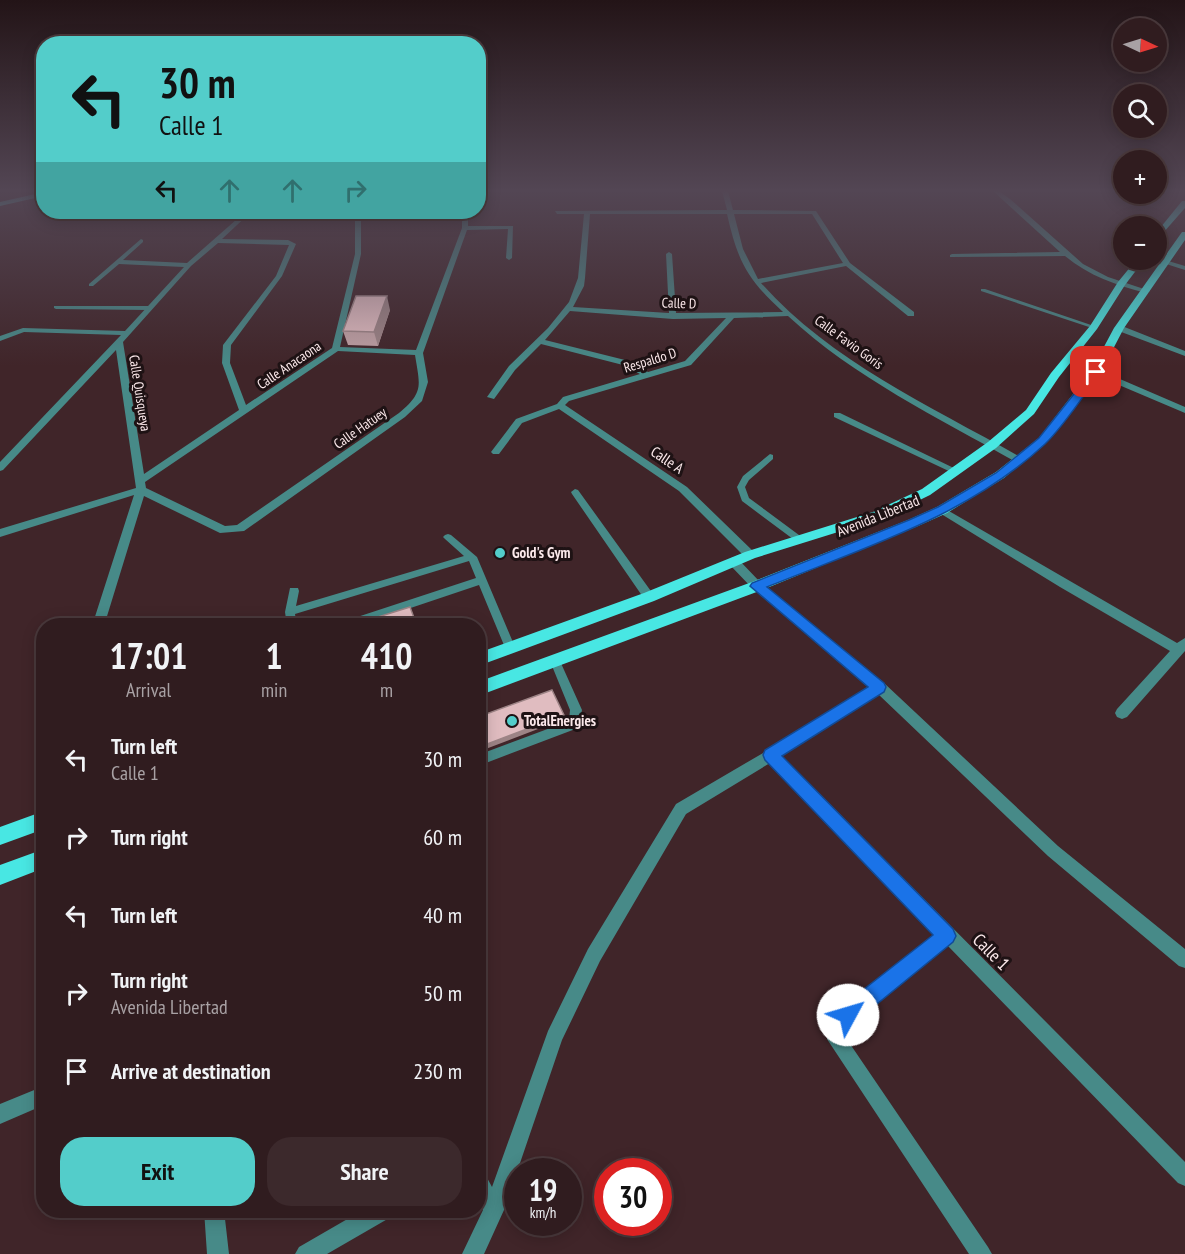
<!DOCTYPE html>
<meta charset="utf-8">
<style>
body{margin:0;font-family:"PT Sans Narrow",sans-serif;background:#3c292c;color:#f1f3f6;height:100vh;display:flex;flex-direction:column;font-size:22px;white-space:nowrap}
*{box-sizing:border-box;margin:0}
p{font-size:20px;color:#a8a1a4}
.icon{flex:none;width:33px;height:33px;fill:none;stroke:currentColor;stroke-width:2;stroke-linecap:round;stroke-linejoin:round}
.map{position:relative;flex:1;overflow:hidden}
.side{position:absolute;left:36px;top:618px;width:450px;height:600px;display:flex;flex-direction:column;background:#301c1f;border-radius:24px;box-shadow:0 3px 15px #0003,0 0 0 2px #4b3a3d}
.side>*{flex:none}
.banner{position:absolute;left:36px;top:36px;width:450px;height:183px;border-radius:24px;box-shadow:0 3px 15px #0003,0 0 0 2px #4b3a3d;background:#53cdca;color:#111;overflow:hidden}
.needle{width:39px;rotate:94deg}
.fabs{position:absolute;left:1113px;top:18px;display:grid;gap:12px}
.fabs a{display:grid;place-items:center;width:54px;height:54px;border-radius:50%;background:#301c1f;box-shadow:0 3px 15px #0003,0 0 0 2px #4b3a3d;font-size:30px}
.speed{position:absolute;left:504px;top:1158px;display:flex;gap:12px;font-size:30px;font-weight:700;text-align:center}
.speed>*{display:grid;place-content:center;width:78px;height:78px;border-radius:50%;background:#301c1f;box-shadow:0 3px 15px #0003,0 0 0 2px #4b3a3d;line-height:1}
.speed small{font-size:15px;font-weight:400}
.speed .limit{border:9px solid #d22;background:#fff;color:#111}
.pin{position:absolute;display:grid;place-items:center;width:51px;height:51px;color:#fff;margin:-26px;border-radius:12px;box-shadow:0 3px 9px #0006}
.me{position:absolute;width:66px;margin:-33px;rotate:51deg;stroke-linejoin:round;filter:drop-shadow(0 0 4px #0008)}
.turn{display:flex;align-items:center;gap:21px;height:126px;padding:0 24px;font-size:27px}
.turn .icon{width:78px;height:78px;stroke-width:2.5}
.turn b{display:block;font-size:42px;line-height:51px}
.lanes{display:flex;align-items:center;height:57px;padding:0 24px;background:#0003;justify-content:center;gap:30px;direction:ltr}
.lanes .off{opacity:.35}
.eta{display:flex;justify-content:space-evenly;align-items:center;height:102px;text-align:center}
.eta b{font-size:36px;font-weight:700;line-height:42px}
.button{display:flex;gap:12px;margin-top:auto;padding:12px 24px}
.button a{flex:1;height:69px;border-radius:24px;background:#53cdca;color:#111;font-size:24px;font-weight:700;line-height:69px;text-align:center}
.button a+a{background:#3c292c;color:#f1f3f6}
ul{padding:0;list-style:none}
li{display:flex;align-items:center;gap:18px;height:78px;padding:0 24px}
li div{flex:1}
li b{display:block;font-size:22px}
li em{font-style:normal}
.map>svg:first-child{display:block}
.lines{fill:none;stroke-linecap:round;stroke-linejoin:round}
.service{fill:#478a88;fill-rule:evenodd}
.minor{fill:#478a88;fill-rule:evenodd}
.primary{fill:#48e7e3;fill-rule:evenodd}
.wall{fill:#c1a2a5}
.shaded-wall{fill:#9d8486}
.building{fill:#e0bcc0;stroke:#9d8486;stroke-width:1.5}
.route{fill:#1a73e8;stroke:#114b97;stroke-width:1.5}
.poi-dot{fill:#53cdca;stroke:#1e1214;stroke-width:2}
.labels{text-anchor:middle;stroke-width:6;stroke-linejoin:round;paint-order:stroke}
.far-street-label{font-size:14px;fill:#fbe8ea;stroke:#1e1214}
.street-label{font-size:15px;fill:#fbe8ea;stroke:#1e1214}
.poi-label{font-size:15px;font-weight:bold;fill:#fbe8ea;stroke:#1e1214;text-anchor:start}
.near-street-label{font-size:18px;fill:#fbe8ea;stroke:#1e1214}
</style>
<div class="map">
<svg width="1185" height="1254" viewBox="0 0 1185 1254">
<rect width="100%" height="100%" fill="#402529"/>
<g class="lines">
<path class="service" d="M 981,289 L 985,289 L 1097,327 L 1092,328 L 981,291 Z
M 54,306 L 149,306 L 152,308 L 149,310 L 56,309 L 54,308 Z
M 834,413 L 840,413 L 960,471 L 959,473 L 953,473 L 834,417 Z
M 770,454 L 773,455 L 773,459 L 749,480 L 745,487 L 749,498 L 803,538 L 805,540 L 803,542 L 797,542 L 742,501 L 737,487 L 743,476 Z
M 575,489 L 578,490 L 653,594 L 654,597 L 653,600 L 645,600 L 572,494 L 571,492 Z
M 448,534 L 451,535 L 477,557 L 515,647 L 514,650 L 506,650 L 479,585 L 357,626 L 338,626 L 339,623 L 476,578 L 469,561 L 295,614 L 297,626 L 287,626 L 285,612 L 290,588 L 298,588 L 299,591 L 296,606 L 464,556 L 445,539 L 443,537 L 445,535 Z
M 555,657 L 559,658 L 560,661 L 582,710 L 578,728 L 478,766 L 478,755 L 569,721 L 570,710 L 550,661 L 551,658 Z"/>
<path class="minor" d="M 722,191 L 728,191 L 733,210 L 816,211 L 850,263 L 914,312 L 914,316 L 908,316 L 846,266 L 761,283 C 831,362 932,407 1022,458 L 1022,462 L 1016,462 C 937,417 855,378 788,316 L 734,318 L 691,365 L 569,401 L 565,405 L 687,487 L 754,552 L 755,555 L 754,558 L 746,558 L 679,491 L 559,409 L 522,423 L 499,454 L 493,454 L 491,452 L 516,419 L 557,404 L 563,397 L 640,374 L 623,365 L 541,344 L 515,370 L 494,399 L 487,397 L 509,366 L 548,328 L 569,302 L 578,278 L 584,214 L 557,214 L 555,211 L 727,210 ZM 590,214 L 727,214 C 738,262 747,279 783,312 L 676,313 L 672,254 L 669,252 L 666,254 L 669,313 L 573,307 L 584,286 L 585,278 ZM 734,214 L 812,214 L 843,263 L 758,279 L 743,249 ZM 570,311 L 673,319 L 726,318 L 685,361 L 648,372 L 629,361 L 545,340 Z
M 993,191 L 999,191 L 1010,199 L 1083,264 L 1108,277 L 1150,291 L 1146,293 C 1116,285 1089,276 1065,256 L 950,257 L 950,255 L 952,254 L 1060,252 Z
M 245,212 L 251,212 L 222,239 L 288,240 L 296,244 L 282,276 L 231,345 L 230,363 L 246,405 L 332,348 L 355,254 L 355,212 L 361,212 L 361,254 L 340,347 L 416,350 L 462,228 L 462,212 L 468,212 L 468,226 L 513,226 L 512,258 L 509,260 L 506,258 L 508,229 L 467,230 L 423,353 L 428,382 L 422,401 L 405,417 L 244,531 L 220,533 L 144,496 L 104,626 L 92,626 L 134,495 L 0,537 L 0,529 L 136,488 L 116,350 L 3,470 L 0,471 L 0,462 L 121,335 L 24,332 L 0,341 L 0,336 L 23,328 L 125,331 L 184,267 L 119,264 L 93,286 L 89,286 L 89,284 L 141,239 L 143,240 L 143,242 L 123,260 L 187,263 ZM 218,243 L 289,245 L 276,276 L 223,345 L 222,363 L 239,410 L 144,474 L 123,342 L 191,266 ZM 338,351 L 415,355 C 420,386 424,392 399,413 L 237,525 L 225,526 L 146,488 L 145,482 Z
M 1165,260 L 1185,266 L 1185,270 L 1163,263 L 1162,262 Z
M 1116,326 L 1122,326 L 1185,351 L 1185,356 L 1116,330 Z
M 1093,370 L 1099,370 L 1185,407 L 1185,413 L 1093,374 Z
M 942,507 L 1177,643 L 1185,638 L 1185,651 L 1127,717 L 1122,719 L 1117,717 L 1115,713 L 1117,709 L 1170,651 L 1060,587 L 938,512 L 937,510 Z
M 733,557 L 737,558 L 761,583 L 884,683 L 1058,846 L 1185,949 L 1185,968 L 1179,966 L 1048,856 L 878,694 L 782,756 L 1185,1162 L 1185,1186 L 1178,1183 L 948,946 L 853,1021 L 846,1038 L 988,1247 L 992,1254 L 969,1254 L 827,1039 L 841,1009 L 936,934 L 770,763 L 686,814 L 600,961 L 562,1040 L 504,1210 L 484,1254 L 462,1254 L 483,1210 L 478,1202 L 478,1171 L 485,1174 L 492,1187 L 548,1031 L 588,949 L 676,804 L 780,743 L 869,686 L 753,589 L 729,564 L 727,561 Z
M 44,1086 L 44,1105 L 0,1124 L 0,1104 Z
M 204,1210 L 224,1210 L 229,1254 L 207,1254 Z
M 363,1210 L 394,1210 L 391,1217 L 327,1254 L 295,1254 L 299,1247 Z"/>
<path class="primary" d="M 44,192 L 44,196 L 0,206 L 0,202 Z
M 1182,201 L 1185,201 L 1185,208 L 1156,241 L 1156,233 Z
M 1182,232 L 1185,232 L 1185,240 L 1124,328 L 1100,374 L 1047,442 L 1004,478 L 947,513 L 918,526 L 762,590 L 478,696 L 478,682 L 752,582 L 908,520 L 937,507 L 996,472 L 1039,438 L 1091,371 L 1114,328 Z
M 1136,260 L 1144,260 L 1125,285 L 1097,329 L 1059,377 L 1034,414 L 996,448 L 930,495 L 883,518 L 755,558 L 654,601 L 478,666 L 478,653 L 644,593 L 745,552 L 873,512 L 922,489 L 988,442 L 1026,410 L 1051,373 L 1090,326 L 1118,282 Z
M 44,811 L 44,829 L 0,845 L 0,827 Z
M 44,849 L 44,868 L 0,885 L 0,865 Z"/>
</g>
<path class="wall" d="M 390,310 L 378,346 L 348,345 L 343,331 Z"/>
<path class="shaded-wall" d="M 387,296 L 390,310 L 378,346 L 374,332 Z
M 564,715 L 564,719 L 483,750 L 482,746 Z"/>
<path class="building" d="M 356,296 L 387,296 L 374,332 L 343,331 Z
M 410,607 L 417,626 L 381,626 L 378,617 Z
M 552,690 L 564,715 L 482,746 L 478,736 L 478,717 Z"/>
<linearGradient id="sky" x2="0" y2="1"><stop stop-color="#231417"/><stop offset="0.52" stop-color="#534654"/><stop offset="1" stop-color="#534654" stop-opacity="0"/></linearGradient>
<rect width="1185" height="366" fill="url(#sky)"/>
<path class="route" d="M 1093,370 L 1101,372 C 1085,393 1064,426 1045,444 C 968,516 863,548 767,587 L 884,683 L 886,687 L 884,692 L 782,756 L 953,929 L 956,936 L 953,942 L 855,1022 L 848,1025 L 840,1022 L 837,1015 L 840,1008 L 933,935 L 765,760 L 763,755 L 765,750 L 868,687 L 750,586 L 752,583 L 909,520 L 938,507 L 996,473 L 1039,438 Z"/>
<g class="poi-dot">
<circle cx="500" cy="553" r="6"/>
<circle cx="512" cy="721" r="6"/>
</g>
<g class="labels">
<g class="far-street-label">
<text transform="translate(679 303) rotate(2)" y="5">Calle D</text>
<text transform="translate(849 342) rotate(36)" y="5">Calle Favio Goris</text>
<text transform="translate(650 360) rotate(-17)" y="5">Respaldo D</text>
<text transform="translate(289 365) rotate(-34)" y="5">Calle Anacaona</text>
<text transform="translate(140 393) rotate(81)" y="5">Calle Quisqueya</text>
<text transform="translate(360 428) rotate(-35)" y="5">Calle Hatuey</text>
</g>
<g class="street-label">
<text transform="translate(667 460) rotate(34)" y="5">Calle A</text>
<text transform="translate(878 516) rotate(-22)" y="5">Avenida Libertad</text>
</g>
<g class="poi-label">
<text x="512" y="558">Gold's Gym</text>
<text x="524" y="726">TotalEnergies</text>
</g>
<g class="near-street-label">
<text transform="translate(991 952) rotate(45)" y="6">Calle 1</text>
</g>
</g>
</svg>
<div class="fabs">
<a><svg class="needle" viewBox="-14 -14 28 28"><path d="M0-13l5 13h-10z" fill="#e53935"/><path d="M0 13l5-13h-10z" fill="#a8a1a4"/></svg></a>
<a><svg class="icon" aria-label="search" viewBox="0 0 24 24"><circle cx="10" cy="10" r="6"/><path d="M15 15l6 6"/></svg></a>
<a>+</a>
<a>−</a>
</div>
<div class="speed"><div>19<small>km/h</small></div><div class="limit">30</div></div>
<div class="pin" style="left:1096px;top:372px;background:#d93025"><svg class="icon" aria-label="arrive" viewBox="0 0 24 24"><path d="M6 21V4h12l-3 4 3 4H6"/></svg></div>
<svg class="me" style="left:848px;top:1015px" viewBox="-20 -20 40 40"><circle r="19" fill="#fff"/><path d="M0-13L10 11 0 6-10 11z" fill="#1a73e8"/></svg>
<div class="banner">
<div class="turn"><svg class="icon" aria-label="left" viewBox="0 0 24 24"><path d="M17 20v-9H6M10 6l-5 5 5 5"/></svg><div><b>30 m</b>Calle 1</div></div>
<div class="lanes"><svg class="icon" aria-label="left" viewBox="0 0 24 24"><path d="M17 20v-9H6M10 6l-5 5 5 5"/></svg><svg class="icon off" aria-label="ahead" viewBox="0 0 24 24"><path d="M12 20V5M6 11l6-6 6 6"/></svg><svg class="icon off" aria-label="ahead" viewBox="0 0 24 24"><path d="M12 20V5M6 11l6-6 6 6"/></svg><svg class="icon off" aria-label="right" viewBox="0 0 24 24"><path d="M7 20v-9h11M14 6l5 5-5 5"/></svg></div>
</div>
<section class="side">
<div class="eta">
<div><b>17:01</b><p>Arrival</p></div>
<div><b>1</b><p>min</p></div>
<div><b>410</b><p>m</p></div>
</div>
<ul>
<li><svg class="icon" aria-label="left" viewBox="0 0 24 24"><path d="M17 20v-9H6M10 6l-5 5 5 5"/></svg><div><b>Turn left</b><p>Calle 1</p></div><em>30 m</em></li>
<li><svg class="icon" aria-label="right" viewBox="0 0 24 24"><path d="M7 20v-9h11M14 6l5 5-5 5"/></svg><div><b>Turn right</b></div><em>60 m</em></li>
<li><svg class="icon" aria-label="left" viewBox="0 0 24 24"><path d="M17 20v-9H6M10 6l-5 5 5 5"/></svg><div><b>Turn left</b></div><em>40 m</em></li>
<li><svg class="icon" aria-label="right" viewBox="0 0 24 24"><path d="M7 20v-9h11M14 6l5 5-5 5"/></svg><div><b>Turn right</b><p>Avenida Libertad</p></div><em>50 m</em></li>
<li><svg class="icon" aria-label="arrive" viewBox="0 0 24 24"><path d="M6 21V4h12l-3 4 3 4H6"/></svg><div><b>Arrive at destination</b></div><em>230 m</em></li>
</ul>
<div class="button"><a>Exit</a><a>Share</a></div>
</section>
</div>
